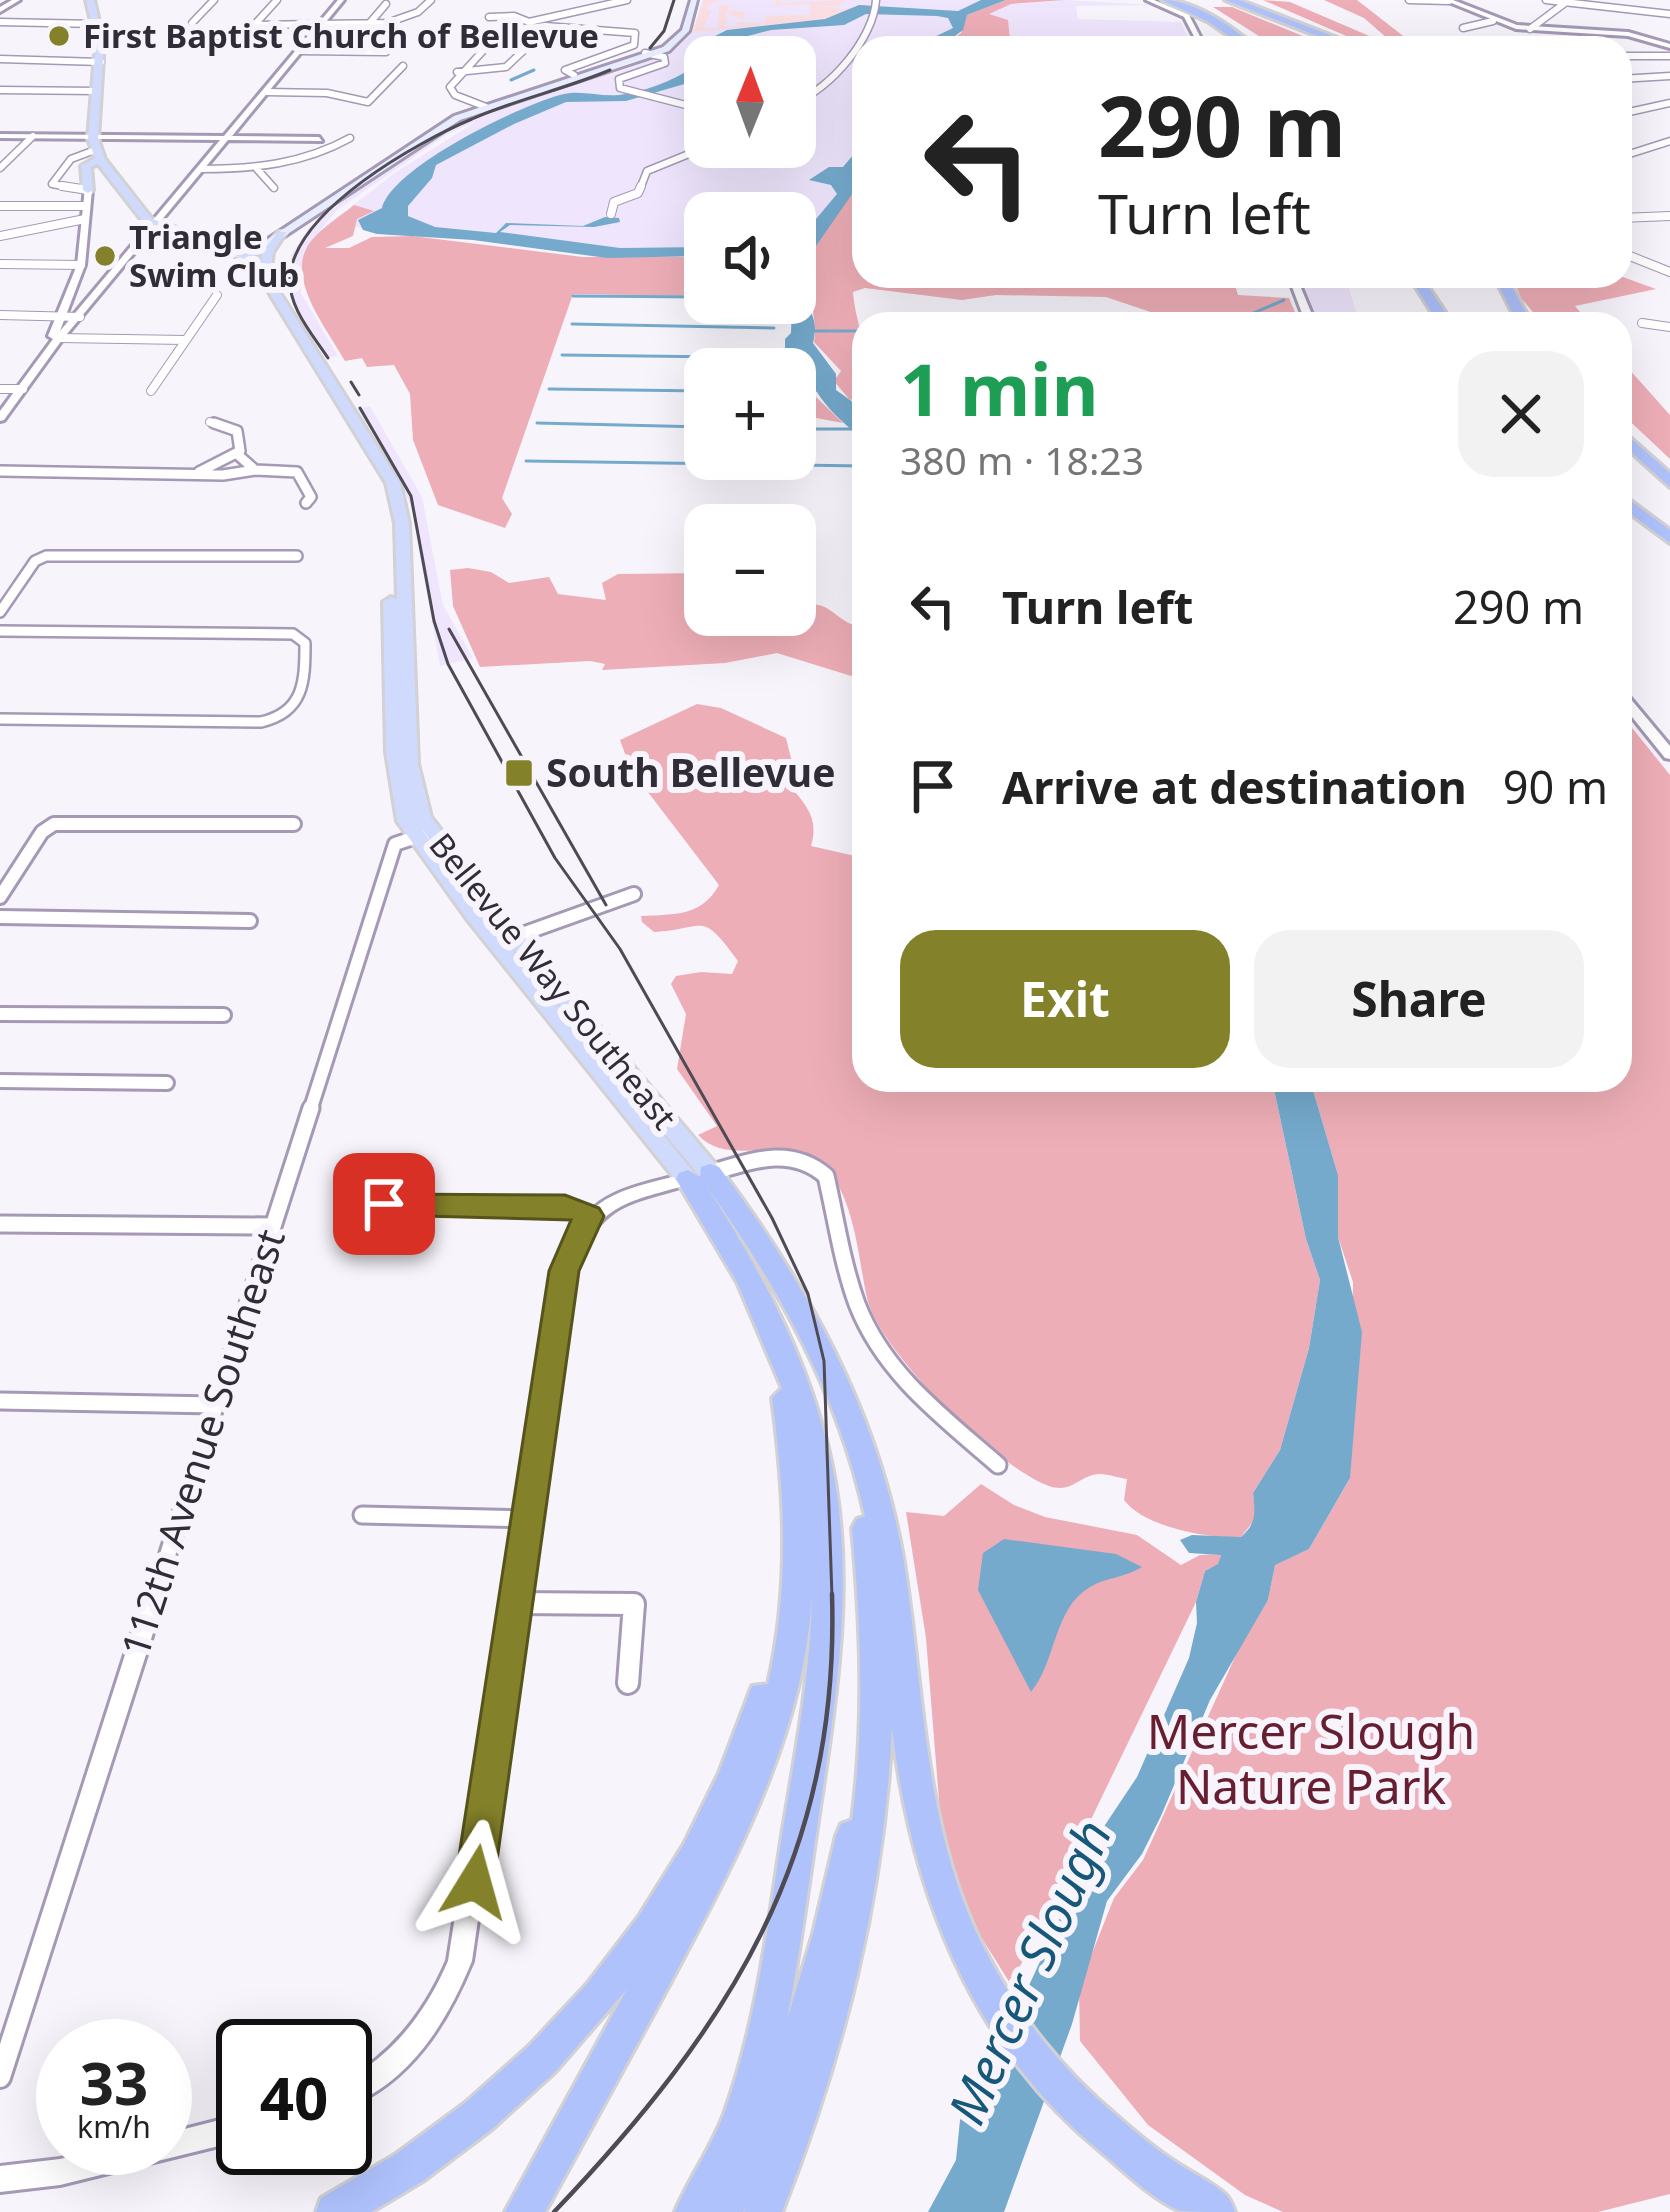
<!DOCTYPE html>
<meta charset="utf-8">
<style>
body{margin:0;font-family:"Noto Sans",sans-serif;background:#f2f2f2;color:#222;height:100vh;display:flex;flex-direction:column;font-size:45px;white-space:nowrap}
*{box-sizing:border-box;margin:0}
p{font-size:39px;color:#767676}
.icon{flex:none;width:66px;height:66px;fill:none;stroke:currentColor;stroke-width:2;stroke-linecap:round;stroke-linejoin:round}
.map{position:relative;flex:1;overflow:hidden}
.sheet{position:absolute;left:852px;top:312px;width:780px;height:780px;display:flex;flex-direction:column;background:#fff;border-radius:36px;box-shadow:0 12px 48px #0002}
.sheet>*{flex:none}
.guide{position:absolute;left:852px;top:36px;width:780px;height:252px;border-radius:36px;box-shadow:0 12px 48px #0002;background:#fff;color:#222;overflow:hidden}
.needle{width:78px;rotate:1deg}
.controls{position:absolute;left:684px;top:36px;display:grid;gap:24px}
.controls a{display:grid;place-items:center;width:132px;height:132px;border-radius:24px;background:#fff;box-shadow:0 12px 48px #0002;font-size:60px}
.speed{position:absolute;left:36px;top:2019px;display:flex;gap:24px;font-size:60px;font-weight:700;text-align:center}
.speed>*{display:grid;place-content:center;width:156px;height:156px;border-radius:50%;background:#fff;box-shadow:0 12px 48px #0002;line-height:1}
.speed small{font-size:30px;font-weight:400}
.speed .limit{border:6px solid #111;border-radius:18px;background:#fff;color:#111}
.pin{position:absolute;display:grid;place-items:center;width:102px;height:102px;color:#fff;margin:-51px;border-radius:24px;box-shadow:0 6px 18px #0006}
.me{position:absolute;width:132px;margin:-66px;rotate:8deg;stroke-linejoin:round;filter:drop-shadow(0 0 9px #0008)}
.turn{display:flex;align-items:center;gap:42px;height:252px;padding:0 48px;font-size:54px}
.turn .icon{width:156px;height:156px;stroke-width:2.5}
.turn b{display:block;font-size:84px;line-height:102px}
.round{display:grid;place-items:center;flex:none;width:126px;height:126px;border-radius:36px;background:#f2f2f2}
.head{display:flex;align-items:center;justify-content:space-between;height:204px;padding:0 48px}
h1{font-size:72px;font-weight:700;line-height:90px;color:#1e9e55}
.cta{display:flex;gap:24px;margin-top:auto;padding:24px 48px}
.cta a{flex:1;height:138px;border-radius:36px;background:#838129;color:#fff;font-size:48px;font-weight:700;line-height:138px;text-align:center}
.cta a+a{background:#f2f2f2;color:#222}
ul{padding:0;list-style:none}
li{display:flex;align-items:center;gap:36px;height:180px;padding:0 48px}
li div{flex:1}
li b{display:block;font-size:45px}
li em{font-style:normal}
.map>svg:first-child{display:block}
.built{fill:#efe6fd;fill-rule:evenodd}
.green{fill:#fadee2}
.forest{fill:#eeaeb7}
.water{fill:#75aacd}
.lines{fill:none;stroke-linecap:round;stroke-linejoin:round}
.stream{stroke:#75aacd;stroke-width:3}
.minor-far5-casing{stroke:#a599b6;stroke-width:9}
.minor-far4-casing{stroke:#a599b6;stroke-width:10}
.minor-far3-casing{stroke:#a599b6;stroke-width:14}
.minor-far2-casing{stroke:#a599b6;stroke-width:18}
.minor-far1-casing{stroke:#a599b6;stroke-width:21}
.minor-casing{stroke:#a599b6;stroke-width:26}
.tertiary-casing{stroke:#a599b6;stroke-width:6}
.secondary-casing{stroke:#a599b6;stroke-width:6}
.primary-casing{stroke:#d2d1d3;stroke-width:6}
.motorway-casing{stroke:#d2d1d3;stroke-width:6}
.minor-far5{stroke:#fff;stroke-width:6}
.minor-far4{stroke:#fff;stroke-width:8}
.minor-far3{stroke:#fff;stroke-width:9}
.minor-far2{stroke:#fff;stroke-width:12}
.minor-far1{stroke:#fff;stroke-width:15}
.minor{stroke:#fff;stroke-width:20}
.tertiary{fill:#fff;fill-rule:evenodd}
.secondary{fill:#e7edfe;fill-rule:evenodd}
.primary{fill:#cfdafd;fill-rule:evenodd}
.motorway{fill:#afc2fc;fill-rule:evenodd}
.tram-far1{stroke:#4e4b55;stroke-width:3}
.tram{stroke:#4e4b55;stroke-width:4.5}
.route{fill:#838129;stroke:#55541b;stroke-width:3}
.poi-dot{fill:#838129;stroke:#f7f5fb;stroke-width:4.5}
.labels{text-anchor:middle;stroke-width:12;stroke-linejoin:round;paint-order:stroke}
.far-poi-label{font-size:33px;font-weight:bold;fill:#312d38;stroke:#f7f5fb;text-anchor:start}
.far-street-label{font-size:33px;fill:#312d38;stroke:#f7f5fb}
.poi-label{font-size:39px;font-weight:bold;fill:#312d38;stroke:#f7f5fb;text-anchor:start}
.street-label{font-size:39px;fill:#312d38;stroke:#f7f5fb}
.near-park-label{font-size:48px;fill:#681e31;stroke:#f7f5fb}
.near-water-label{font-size:51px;font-style:italic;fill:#17577a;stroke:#f7f5fb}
</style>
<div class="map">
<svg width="1670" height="2212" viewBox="0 0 1670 2212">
<rect width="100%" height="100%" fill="#f7f5fb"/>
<path class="built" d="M 702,0 L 981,0 L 938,48 L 864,48 L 864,149 L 837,201 L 795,244 L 795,213 L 705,213 L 705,252 L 634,254 L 416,230 L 326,226 L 396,172 L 477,121 L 446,135 L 337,210 L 304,250 L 301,293 L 338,356 L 326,358 L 297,312 L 287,284 L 291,255 L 310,227 L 376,175 L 455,125 L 616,72 L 602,79 L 676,49 L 694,31 ZM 705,57 L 795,57 L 795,147 L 705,147 Z
M 1065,0 L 1155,5 L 1076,6 L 1078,19 L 1181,22 L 1193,48 L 1011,48 L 1008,20 L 987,14 L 1011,4 Z
M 1298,276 L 1345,276 L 1360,324 L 1318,324 Z
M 370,406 L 422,497 L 443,605 L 473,658 L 440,666 L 411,507 L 398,475 L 357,409 Z"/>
<path class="green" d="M 704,0 L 723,0 L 709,4 L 707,10 L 712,11 L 703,27 L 718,28 L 719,5 L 748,4 L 729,5 L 728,10 L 745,12 L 743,20 L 726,12 L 728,22 L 723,26 L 738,26 L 735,22 L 764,23 L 766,16 L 810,15 L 810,4 L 775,6 L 776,0 L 760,0 L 780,0 L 780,3 L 847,0 L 837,6 L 815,6 L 843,9 L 873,3 L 825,19 L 692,32 Z"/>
<path class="forest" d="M 1006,0 L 1064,0 L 1011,4 L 989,14 L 1008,20 L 1011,48 L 939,48 L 961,33 L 967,15 Z
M 1263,0 L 1290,2 L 1374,38 L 1387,38 L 1364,18 L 1324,0 L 1357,0 L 1411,42 L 1443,48 L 1374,48 Z
M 1213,7 L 1232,7 L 1332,48 L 1278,48 Z
M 864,173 L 864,276 L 1252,276 L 1235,285 L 1238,295 L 1289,298 L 1300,324 L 1186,324 L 1106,297 L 996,295 L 962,300 L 865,288 L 853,292 C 855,319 864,333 864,363 L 851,365 L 864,368 L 864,406 L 849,399 L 834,381 L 841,371 L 814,342 C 817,325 813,318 812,302 C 811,283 817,273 811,253 Z
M 354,205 L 374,211 L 357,219 L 353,236 L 325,248 L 349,248 L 372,237 L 412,236 L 583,257 L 705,257 L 705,296 L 573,294 L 502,498 L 512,514 L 505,528 L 438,505 L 413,440 L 410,394 L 394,365 L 367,367 L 362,358 L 345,361 C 329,332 289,283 306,249 C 314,232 340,217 354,205 Z
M 1512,276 L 1620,276 L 1656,289 L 1575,306 L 1590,324 L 1543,324 L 1521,298 Z
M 790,352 L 813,383 L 816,397 L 843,423 L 795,414 L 795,369 L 769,369 L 778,354 Z
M 1620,359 L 1670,415 L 1670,459 L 1620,412 Z
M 468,568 L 491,572 L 509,583 L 549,577 L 558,594 L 606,600 L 602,583 L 618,574 L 705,573 L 705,615 L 795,615 L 795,607 C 833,596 831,622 864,628 L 864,680 L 777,653 L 725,663 L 602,670 L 605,664 L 590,661 L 480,667 L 453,606 L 450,570 Z
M 697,704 L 721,708 L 786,738 L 792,762 L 790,786 C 807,806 819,819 811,846 L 864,858 L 864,1080 L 1272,1080 L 1306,1239 L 1320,1280 L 1309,1348 L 1280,1450 L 1253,1493 L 1256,1518 L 1241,1537 C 1208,1539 1144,1527 1124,1500 L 1127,1479 C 1119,1478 1108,1474 1100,1474 C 1079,1475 1072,1494 1049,1486 C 999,1469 878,1350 867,1298 C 858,1257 855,1199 825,1167 C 787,1128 733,1171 698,1135 L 717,1126 L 677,1069 L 686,1014 L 671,984 L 676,976 L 701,972 L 732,974 L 738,961 C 700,909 707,929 654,932 L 642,922 L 641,916 C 675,914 701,917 719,885 L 631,770 L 620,740 Z
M 1620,713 L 1670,775 L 1670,2194 L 1598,2212 L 1283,2212 L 1245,2195 L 1148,2125 L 1080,2041 L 1079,1986 L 1114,1898 L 1143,1860 L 1240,1646 L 1268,1600 L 1275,1564 L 1309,1549 L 1350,1478 L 1353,1282 L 1338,1237 L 1338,1175 L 1310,1080 L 1620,1080 Z
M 981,1484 L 1014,1505 L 1045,1517 L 1137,1535 L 1181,1565 L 1200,1555 L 1221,1554 L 1219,1564 L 1205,1571 L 1196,1602 L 1011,1985 L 965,1911 L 943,1850 L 926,1638 L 906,1512 L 944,1516 Z"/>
<path class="water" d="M 981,0 L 1006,0 L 967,15 L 963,30 L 939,48 L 924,48 L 922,43 L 953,28 L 948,18 L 937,16 L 866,14 L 844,25 L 771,30 L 744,37 L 732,57 L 705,57 L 705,78 L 626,101 L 566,102 L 514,124 L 436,165 L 432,178 L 408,206 L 408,216 L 435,227 L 496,233 L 506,223 L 583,226 L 605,217 L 619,218 L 620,222 L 594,227 L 510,225 L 500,232 L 620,248 L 705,247 L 705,256 L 607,258 L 473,240 L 377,234 L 363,230 L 358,220 L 382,208 C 392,167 522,104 564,94 C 582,90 601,97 619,95 C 652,91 710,69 715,36 L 727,30 L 825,19 L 859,5 L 958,11 Z
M 864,142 L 864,177 L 809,256 C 816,283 814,279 811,303 C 809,318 819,317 813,343 L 836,374 L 836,390 L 864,410 L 864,441 C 849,427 832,414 821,398 C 809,381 806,359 785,351 L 785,339 L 791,333 C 792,300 795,277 795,244 L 837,194 L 831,185 L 809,180 L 829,167 L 843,167 Z
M 1272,1080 L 1310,1080 L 1338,1175 L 1338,1237 L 1362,1332 L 1350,1478 L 1309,1549 L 1275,1565 L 1268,1600 L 1210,1700 L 1161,1816 L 1142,1854 L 1107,1901 L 1072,2024 L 1004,2212 L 928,2212 L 956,2160 L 960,2120 L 970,2098 L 998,2053 L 1097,1837 L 1137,1777 L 1189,1658 L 1197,1623 L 1196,1602 L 1205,1571 L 1218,1564 L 1221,1555 L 1189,1553 L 1180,1540 L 1192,1535 L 1241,1537 C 1257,1523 1255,1513 1253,1493 L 1280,1450 L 1309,1348 L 1320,1280 L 1306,1239 Z
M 1004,1539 L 1116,1554 L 1142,1567 C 1125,1578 1106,1577 1090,1587 C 1053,1609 1057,1660 1031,1692 L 978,1590 L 983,1553 Z"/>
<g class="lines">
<path class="stream" d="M 511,80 L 534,70
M 573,296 L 705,297
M 572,324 L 774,328
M 1228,324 L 1284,300
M 810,331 L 864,331
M 562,355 L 802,358
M 549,389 L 705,391
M 795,392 L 819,390
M 537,423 L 705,427
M 795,429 L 855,429
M 526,461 L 864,466"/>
<defs>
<path id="minor-far5" d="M 1409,0 L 1449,1
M 1546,0 L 1670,14
M 489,17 L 514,16 L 529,22 L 627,0
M 0,22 L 96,24
M 192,23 L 214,0
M 255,25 L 387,23
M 368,25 L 386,4
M 1463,28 L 1493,21
M 1530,29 L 1565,3
M 246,34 L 242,38 L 212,36 Z
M 246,34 L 277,0
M 390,43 L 394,31 L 387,23 L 418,12 L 431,0
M 300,51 L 386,52
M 645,53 L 664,57 L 665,63 L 619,79 L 620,88 L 705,110
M 1620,56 L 1670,56
M 0,59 L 101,62
M 457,72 L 506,67 L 524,50 L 487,46
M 1620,79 L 1670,76
M 0,90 L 97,91
M 266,92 L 327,93 L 368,102 L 403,66
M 795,102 C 831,89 874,37 876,0
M 486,107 L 455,95 L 450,87 L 500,32 L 545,26 L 635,33 L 634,45 L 565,70 L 574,75
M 1620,114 L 1670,103
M 1620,157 L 1670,141
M 0,168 L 33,136
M 201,169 C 254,169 303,164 350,138
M 257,169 L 274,188
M 80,189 L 52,184 L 71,159 L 95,150
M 640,189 L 647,171 L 706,147"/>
<path id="minor-far4" d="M 62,186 L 88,190
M 0,206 L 86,206
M 611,214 L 614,202 L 638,193 L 641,186
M 1620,218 L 1670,216
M 0,236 L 85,219
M 1620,252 L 1670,272
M 0,264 L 81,265
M 0,315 L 80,317
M 1642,323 L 1670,327
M 59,338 L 186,340
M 0,389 L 23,389
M 151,391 L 217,295
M 210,422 L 223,426"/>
<path id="minor-far3" d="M 237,454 L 255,470 L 297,472 L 311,497 L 306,503
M 0,471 L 223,475 L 255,470
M 199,472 L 240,451 L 237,431 L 214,423
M 0,612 L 35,561 L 46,556 L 297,556
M 0,631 L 293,634 L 305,643 C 305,682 304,712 261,722 L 0,719"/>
<path id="minor-far2" d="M 0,897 L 42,832 L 54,824 L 294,824
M 0,917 L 250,921
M 514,937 L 634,894
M 0,1014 L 224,1015
M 0,1081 L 167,1083
M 310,1111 L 395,844 L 431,832"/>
<path id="minor-far1" d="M 710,1173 C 751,1161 790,1145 826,1176 C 836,1219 842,1263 857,1304 C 884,1374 944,1418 998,1465
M 345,1204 L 565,1206 L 589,1216
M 0,1224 L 272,1226
M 0,1401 L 215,1405
M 362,1515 L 528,1519
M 154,1597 L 311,1108"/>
<path id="minor" d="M 516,1603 L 634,1604 L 628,1683
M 0,2077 L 155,1594"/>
<path id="tertiary" d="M 12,0 L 20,0 L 0,12 L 0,7 Z
M 338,0 L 344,0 L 232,136 L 319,137 L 322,141 L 228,140 L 62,340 L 4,420 L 0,421 L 0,411 L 53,339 L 48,336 L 77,265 L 85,188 L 92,190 L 85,265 L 60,331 L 220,140 L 0,138 L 0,134 L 224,136 Z
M 1146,0 L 1154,0 L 1189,15 L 1206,48 L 1200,48 L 1184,17 Z
M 1444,0 L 1453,0 L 1517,25 L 1628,32 L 1670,44 L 1670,48 L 1628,36 L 1516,29 Z
M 1288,276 L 1296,276 L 1316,324 L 1306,324 Z
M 1620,690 L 1624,691 L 1670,746 L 1670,759 L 1665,758 L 1620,702 Z
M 688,1173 L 694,1175 L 697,1179 L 694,1183 C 627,1203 600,1200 573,1271 L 472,1961 C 446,2024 411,2081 345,2108 L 345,2081 C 394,2054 426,2012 448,1961 L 555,1271 C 585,1194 613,1192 688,1173 Z
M 243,2114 L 243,2140 L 60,2185 L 0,2192 L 0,2166 L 60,2159 L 106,2148 L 165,2148 L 165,2134 Z"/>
<path id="secondary" d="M 691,0 L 697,0 L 689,31 L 669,51 L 460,120 L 271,245 L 241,258 L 233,256 L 265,241 L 454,116 L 663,47 L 682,30 Z"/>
<path id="primary" d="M 86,0 L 94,0 L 104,42 L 98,139 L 105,159 L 152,219 L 257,256 L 261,263 L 262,252 L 278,232 L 286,232 L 273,252 L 270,277 L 400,483 L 409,523 L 418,764 L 431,817 L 521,933 L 718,1167 L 721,1173 L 718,1179 L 702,1179 L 507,941 L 415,820 L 481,911 L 699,1179 L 696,1185 L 680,1185 L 467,919 L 397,821 L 386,752 L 383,602 L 391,597 L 397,599 L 395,523 L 386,483 L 249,260 L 144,223 L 98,164 L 91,167 L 93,190 L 88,193 L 83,190 L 81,166 L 95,158 L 88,139 L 96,42 Z"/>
<path id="motorway" d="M 1162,0 C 1196,0 1232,27 1257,48 L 1246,48 L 1209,22 Z
M 1225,0 L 1239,0 L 1363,48 L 1349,48 Z
M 1409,276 L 1421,276 L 1453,324 L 1439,324 Z
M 1494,276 L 1506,276 L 1532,324 L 1518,324 Z
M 1620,429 L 1670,473 L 1670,487 L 1620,442 Z
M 1620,493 L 1670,530 L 1670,543 L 1620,506 Z
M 710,1164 L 719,1167 C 807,1285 877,1410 903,1557 C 925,1690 922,1832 987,1954 C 1018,2015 1065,2073 1117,2116 C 1135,2132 1154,2148 1174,2161 C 1191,2173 1213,2182 1227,2196 C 1231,2201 1233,2206 1235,2212 C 1220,2212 1195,2212 1181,2211 C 1155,2202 1122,2169 1100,2151 C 970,2045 911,1890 892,1727 C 884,1897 844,2054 782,2212 L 744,2212 L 747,2204 L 743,2212 L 675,2212 C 689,2178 711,2149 724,2114 C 757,2022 768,1925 783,1829 C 796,1751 811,1672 812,1593 C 805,1729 740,1852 677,1970 C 634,2051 589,2131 545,2212 L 505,2212 L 627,1989 L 555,2072 L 492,2129 L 423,2181 L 371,2212 L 316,2212 L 321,2198 L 396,2154 L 465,2103 L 529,2046 L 587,1984 L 639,1916 L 684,1844 L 719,1773 L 752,1686 L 768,1684 C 790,1589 785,1494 772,1398 L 782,1388 L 737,1282 L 676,1179 L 679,1173 L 688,1170 L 700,1177 L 701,1167 ZM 705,1184 C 778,1286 838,1392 865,1516 L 857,1519 L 852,1528 C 861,1626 865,1722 852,1820 L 841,1824 L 836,1836 L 813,1934 L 787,2020 C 800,1954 808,1887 818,1821 C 835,1704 856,1583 832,1466 C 811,1364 761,1270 705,1184 Z"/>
</defs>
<use href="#minor-far5" class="minor-far5-casing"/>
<use href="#minor-far4" class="minor-far4-casing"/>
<use href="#minor-far3" class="minor-far3-casing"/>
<use href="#minor-far2" class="minor-far2-casing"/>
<use href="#minor-far1" class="minor-far1-casing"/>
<use href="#minor" class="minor-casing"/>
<use href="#tertiary" class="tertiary-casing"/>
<use href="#secondary" class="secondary-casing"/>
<use href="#primary" class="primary-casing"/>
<use href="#motorway" class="motorway-casing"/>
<use href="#minor-far5" class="minor-far5"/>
<use href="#minor-far4" class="minor-far4"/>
<use href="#minor-far3" class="minor-far3"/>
<use href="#minor-far2" class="minor-far2"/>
<use href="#minor-far1" class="minor-far1"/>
<use href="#minor" class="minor"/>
<use href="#tertiary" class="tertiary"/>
<use href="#secondary" class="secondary"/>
<use href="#primary" class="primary"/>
<use href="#motorway" class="motorway"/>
<path class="tram-far1" d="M 650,48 L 664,31 L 674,0
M 328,358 C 313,335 287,306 290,276 C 296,210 417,142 472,119 C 517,99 565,89 610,70
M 351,382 L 359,395
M 360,408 L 411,496 L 434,621 L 448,664 L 555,858 L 620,949 L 772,1218 L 808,1294 L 824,1361 L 832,1597
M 449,629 L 606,905"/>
<path class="tram" d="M 554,2212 C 729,2028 840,1857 832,1594"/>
</g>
<path class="route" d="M 384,1194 L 565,1195 L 599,1208 L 604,1216 L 579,1271 L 494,1882 L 488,1896 L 475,1902 L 461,1896 L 455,1882 L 549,1271 L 571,1220 L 384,1215 L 370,1204 Z"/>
<g class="poi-dot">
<circle cx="59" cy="36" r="12"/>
<circle cx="105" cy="256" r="12"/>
<rect x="504" y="758" width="30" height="30" rx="6"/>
</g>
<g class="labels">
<g class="far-poi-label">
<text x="83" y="48">First Baptist Church of Bellevue</text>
<text x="129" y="249">Triangle<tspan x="129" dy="38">Swim Club</tspan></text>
</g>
<g class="far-street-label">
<text transform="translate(553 981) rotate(51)" y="12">Bellevue Way Southeast</text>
</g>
<g class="poi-label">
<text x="546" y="787">South Bellevue</text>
</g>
<g class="street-label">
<text transform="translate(203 1443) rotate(-72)" y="14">112th Avenue Southeast</text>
</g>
<g class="near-park-label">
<text x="1311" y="1749">Mercer Slough<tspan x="1311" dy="55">Nature Park</tspan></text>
</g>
<g class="near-water-label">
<text transform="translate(1030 1972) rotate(-66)" y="18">Mercer Slough</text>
</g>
</g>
</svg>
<div class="controls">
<a><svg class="needle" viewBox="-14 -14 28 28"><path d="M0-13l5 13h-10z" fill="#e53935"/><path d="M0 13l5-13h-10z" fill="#767676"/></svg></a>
<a><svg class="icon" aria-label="sound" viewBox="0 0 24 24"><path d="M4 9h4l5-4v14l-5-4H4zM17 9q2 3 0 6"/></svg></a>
<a>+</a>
<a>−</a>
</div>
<div class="speed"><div>33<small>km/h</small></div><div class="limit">40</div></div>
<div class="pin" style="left:384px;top:1204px;background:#d93025"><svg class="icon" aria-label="arrive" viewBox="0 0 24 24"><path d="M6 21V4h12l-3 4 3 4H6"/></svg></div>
<svg class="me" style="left:475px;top:1882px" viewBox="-20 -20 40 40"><path d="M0-17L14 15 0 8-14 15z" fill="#838129" stroke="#fff" stroke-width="4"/></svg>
<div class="guide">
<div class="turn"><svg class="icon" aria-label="left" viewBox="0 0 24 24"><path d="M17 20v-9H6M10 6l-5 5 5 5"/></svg><div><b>290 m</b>Turn left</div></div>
</div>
<section class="sheet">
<div class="head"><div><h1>1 min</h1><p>380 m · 18:23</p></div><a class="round"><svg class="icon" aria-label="close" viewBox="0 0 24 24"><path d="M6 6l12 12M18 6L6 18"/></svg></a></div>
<ul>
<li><svg class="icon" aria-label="left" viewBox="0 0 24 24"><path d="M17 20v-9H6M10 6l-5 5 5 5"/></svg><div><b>Turn left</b></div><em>290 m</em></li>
<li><svg class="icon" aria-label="arrive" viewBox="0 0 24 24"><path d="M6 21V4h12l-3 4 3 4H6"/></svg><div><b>Arrive at destination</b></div><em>90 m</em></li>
</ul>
<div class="cta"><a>Exit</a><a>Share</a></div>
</section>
</div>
